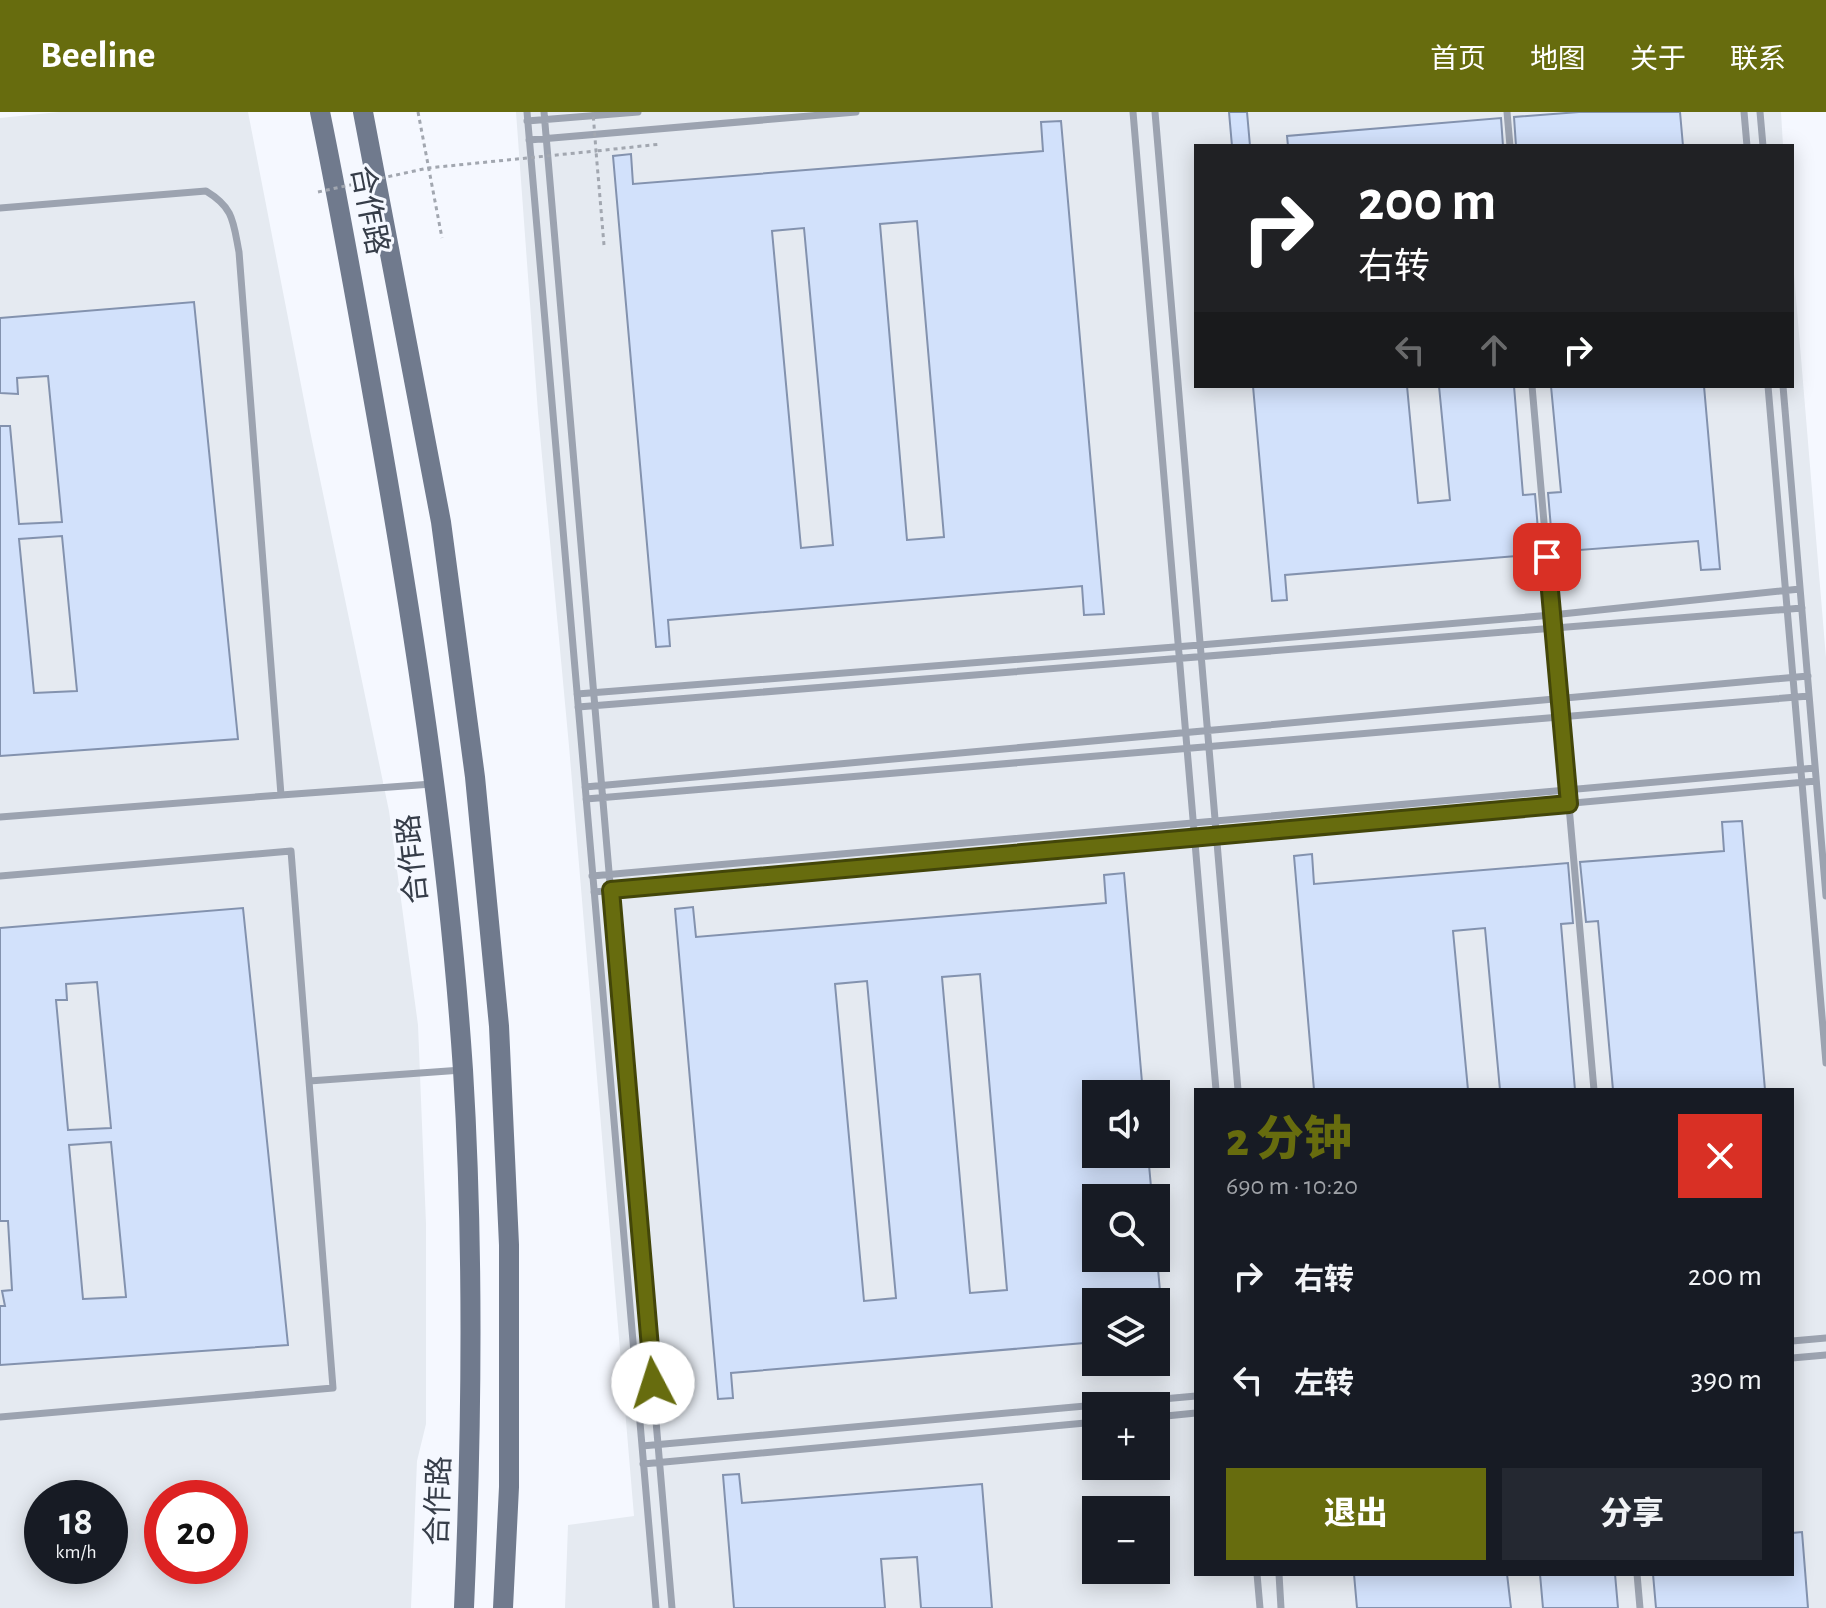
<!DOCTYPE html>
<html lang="zh">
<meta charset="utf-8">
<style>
body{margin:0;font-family:"Alegreya Sans","Noto Sans SC",sans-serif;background:#242831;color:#f1f3f6;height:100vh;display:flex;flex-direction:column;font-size:30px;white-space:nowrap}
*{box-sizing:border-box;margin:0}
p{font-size:26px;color:#9ea1a6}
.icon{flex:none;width:44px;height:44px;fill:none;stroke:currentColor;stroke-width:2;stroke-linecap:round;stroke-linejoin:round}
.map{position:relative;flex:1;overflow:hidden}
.sheet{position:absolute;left:1194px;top:976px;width:600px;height:488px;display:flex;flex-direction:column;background:#171b24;border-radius:0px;box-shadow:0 4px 20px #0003}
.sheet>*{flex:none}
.top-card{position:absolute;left:1194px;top:32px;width:600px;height:244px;border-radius:0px;box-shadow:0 4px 20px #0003;background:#202124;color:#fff;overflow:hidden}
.tools{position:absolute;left:1082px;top:968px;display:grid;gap:16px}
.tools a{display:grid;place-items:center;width:88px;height:88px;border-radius:0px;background:#171b24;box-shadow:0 4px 20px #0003;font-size:40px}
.speed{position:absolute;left:24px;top:1368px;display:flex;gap:16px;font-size:40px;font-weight:700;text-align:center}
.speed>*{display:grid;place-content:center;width:104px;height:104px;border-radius:50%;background:#171b24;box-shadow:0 4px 20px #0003;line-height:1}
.speed small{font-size:20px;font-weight:400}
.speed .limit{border:12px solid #d22;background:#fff;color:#111}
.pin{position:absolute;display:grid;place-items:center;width:68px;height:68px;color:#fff;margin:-34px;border-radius:16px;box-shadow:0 4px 12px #0006}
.me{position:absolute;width:88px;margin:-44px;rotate:355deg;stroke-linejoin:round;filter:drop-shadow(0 0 6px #0008)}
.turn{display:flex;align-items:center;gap:28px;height:168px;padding:0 32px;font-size:36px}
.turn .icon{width:104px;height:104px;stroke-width:2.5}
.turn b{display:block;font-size:56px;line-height:68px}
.lanes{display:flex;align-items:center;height:76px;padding:0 32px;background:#0003;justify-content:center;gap:40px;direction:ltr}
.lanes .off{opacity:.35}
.round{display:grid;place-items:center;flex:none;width:84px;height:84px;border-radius:0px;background:#242831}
.head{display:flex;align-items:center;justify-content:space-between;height:136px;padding:0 32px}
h1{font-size:48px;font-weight:800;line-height:60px;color:#676c0e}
.action{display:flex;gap:16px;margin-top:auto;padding:16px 32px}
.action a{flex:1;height:92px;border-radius:0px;background:#676c0e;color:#fff;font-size:32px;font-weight:800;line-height:92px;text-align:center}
.action a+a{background:#242831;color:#f1f3f6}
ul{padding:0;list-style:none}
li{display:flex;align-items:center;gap:24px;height:104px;padding:0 32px}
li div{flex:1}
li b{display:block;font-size:30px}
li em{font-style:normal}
header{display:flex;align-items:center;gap:48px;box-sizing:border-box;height:112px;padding:0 40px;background:#676c0e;color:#fff}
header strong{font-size:38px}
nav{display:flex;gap:44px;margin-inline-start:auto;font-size:28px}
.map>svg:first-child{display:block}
.built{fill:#e5eaf1;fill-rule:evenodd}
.building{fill:#d2e1fb;stroke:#8392ae;stroke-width:2;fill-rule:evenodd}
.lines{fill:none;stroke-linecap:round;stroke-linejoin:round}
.path{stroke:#a2a7b0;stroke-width:3;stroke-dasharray:4 4;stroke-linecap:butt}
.lane{stroke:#9ca3b0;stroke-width:7}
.secondary{stroke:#707a8d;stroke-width:20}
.path-bridge{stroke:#a2a7b0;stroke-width:3;stroke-dasharray:4 4;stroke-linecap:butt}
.route-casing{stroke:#434609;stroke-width:20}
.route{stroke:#676c0e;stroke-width:14}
.labels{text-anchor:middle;stroke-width:6;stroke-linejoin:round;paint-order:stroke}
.street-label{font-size:30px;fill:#363d49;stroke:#f5f8ff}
</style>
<header>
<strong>Beeline</strong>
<nav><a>首页</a><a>地图</a><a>关于</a><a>联系</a></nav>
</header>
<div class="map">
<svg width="1826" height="1496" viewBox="0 0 1826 1496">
<rect width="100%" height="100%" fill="#f5f8ff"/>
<path class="built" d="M 59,0 L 248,0 L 310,319 L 389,699 L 418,913 L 426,1112 L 426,1312 L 417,1349 L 411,1496 L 0,1496 L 0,6 ZM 42,1386 L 110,1386 L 110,1454 L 42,1454 ZM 162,1386 L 230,1386 L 230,1454 L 162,1454 Z
M 516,0 L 1781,0 L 1783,34 L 1196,34 L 1196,274 L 1792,274 L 1792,138 L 1826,546 L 1826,1496 L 565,1496 L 568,1413 L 634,1404 L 569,634 L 538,301 ZM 1196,978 L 1792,978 L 1792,1462 L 1196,1462 ZM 1096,982 L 1156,982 L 1156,1042 L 1096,1042 ZM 1096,1086 L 1156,1086 L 1156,1146 L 1096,1146 ZM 1096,1190 L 1156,1190 L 1156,1250 L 1096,1250 ZM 1096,1294 L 1156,1294 L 1156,1354 L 1096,1354 ZM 1096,1398 L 1156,1398 L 1156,1458 L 1096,1458 Z"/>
<path class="building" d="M 1229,0 L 1247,0 L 1250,34 L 1232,34 Z
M 1579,0 L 1680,0 L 1683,34 L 1516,34 L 1514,5 Z
M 1501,6 L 1503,34 L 1288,34 L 1287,24 Z
M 1061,9 L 1104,502 L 1084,503 L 1082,474 L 668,508 L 670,534 L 656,535 L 613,44 L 631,42 L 633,72 L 1043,39 L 1041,10 ZM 917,109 L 944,425 L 907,428 L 880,112 ZM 804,116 L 833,433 L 801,436 L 772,119 Z
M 194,190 L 238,627 L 0,644 L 0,314 L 10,314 L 19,412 L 62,410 L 48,264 L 17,266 L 18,282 L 0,281 L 0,206 ZM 62,424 L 77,579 L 34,581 L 19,427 Z
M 1253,274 L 1407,274 L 1418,391 L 1450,388 L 1439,274 L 1514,274 L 1523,383 L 1535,382 L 1540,442 L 1285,463 L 1287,488 L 1272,489 Z
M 1551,274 L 1704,274 L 1720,457 L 1701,458 L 1698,429 L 1553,440 L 1548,381 L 1561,380 Z
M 1742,709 L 1765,978 L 1613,978 L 1598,809 L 1586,810 L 1580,750 L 1724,739 L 1722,710 Z
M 1312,742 L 1314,772 L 1568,751 L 1573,811 L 1561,812 L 1575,978 L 1500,978 L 1485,816 L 1453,819 L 1468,978 L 1314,978 L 1294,744 Z
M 1124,761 L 1143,982 L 1096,982 L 1096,1042 L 1148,1042 L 1152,1086 L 1096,1086 L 1096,1146 L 1157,1146 L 1161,1190 L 1096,1190 L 1096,1230 L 731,1261 L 733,1286 L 718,1287 L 675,797 L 693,795 L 696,825 L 1106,791 L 1104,763 ZM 980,862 L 1007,1178 L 970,1181 L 942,865 ZM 867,869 L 896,1186 L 864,1189 L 835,872 Z
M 243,796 L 288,1233 L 0,1253 L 0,1194 L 5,1194 L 2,1179 L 12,1178 L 8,1109 L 0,1109 L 0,816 ZM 97,870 L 111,1016 L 68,1018 L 56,888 L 67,888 L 66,872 ZM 111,1030 L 126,1185 L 83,1187 L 69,1033 Z
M 739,1362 L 742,1391 L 982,1372 L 992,1496 L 921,1496 L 917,1445 L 881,1447 L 885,1496 L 734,1496 L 723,1363 Z
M 1802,1420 L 1808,1496 L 1656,1496 L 1653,1462 L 1792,1462 L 1792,1421 Z
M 1354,1462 L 1507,1462 L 1511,1496 L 1357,1496 Z
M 1540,1462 L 1615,1462 L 1618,1496 L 1543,1496 Z"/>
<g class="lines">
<path class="path" d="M 418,0 L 442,126
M 604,133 L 596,39 L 661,32"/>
<path class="lane" d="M 527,0 L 656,1496
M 544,0 L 672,1496
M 1133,0 L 1216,978
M 1155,0 L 1238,978
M 1507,0 L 1510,34
M 1744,0 L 1747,34
M 1760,0 L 1763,34
M 527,9 L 638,0
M 529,28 L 856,0
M 0,96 L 206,79 C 234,96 233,109 239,140 L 281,683 L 0,705
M 1532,274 L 1594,978
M 1768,274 L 1826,951
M 1783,274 L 1826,784
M 577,582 L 1200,533 L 1552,503 L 1800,477
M 578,595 L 1802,496
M 585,675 L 1808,564
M 281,683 L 432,672
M 586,687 L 1809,584
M 0,764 L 291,739 L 333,1276 L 0,1305
M 592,764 L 1815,656
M 594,780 L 1816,669
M 309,969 L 462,958
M 1792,1229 L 1826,1226
M 1792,1246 L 1826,1243
M 1156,1305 L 1196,1301
M 642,1334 L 1196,1284
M 643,1352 L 1096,1310
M 1257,1462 L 1260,1496
M 1279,1462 L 1281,1496
M 1637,1462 L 1640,1496"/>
<path class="secondary" d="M 320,0 C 343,111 362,223 382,335 C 418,541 449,749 463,958 C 474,1137 472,1317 464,1496
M 363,0 L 441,410 L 475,665 L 499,914 L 509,1133 L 509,1375 L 503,1496"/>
<path class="path-bridge" d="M 318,80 L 428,56 L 596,39 L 593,0"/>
</g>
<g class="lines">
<defs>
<path id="route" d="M 653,1271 L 611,778 L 1569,692 L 1547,445"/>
</defs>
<use href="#route" class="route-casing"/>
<use href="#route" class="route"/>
</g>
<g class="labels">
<g class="street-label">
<text transform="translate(370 98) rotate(79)" y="10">合作路</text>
<text transform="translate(412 747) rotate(-96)" y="10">合作路</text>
<text transform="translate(438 1389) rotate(-88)" y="10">合作路</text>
</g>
</g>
</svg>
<div class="tools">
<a><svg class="icon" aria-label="sound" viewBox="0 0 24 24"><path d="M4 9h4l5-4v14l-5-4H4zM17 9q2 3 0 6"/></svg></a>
<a><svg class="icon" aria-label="search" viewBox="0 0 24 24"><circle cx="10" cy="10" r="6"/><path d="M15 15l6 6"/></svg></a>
<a><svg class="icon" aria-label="layers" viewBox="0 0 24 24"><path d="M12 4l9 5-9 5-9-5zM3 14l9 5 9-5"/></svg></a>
<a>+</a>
<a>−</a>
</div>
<div class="speed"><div>18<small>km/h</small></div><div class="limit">20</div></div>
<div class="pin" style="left:1547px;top:445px;background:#d93025"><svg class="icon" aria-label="arrive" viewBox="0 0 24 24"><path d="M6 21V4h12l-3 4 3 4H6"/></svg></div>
<svg class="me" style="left:653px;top:1271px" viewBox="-20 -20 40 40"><circle r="19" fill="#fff"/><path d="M0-13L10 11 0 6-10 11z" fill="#676c0e"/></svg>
<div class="top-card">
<div class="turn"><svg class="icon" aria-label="right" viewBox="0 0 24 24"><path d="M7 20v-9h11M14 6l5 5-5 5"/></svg><div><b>200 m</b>右转</div></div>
<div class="lanes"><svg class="icon off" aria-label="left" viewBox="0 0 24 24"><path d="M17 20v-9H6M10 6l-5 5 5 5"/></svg><svg class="icon off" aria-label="ahead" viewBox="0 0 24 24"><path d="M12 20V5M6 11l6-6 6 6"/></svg><svg class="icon" aria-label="right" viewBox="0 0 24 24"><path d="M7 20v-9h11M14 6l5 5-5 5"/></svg></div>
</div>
<section class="sheet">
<div class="head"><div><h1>2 分钟</h1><p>690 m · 10:20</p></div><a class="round" style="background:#d93025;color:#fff"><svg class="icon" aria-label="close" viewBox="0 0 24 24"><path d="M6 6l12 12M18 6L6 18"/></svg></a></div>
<ul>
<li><svg class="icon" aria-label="right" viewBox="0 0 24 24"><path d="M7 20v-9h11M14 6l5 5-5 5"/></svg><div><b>右转</b></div><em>200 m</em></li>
<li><svg class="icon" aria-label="left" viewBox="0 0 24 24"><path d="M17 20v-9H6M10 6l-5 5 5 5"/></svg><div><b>左转</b></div><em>390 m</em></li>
</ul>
<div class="action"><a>退出</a><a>分享</a></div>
</section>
</div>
